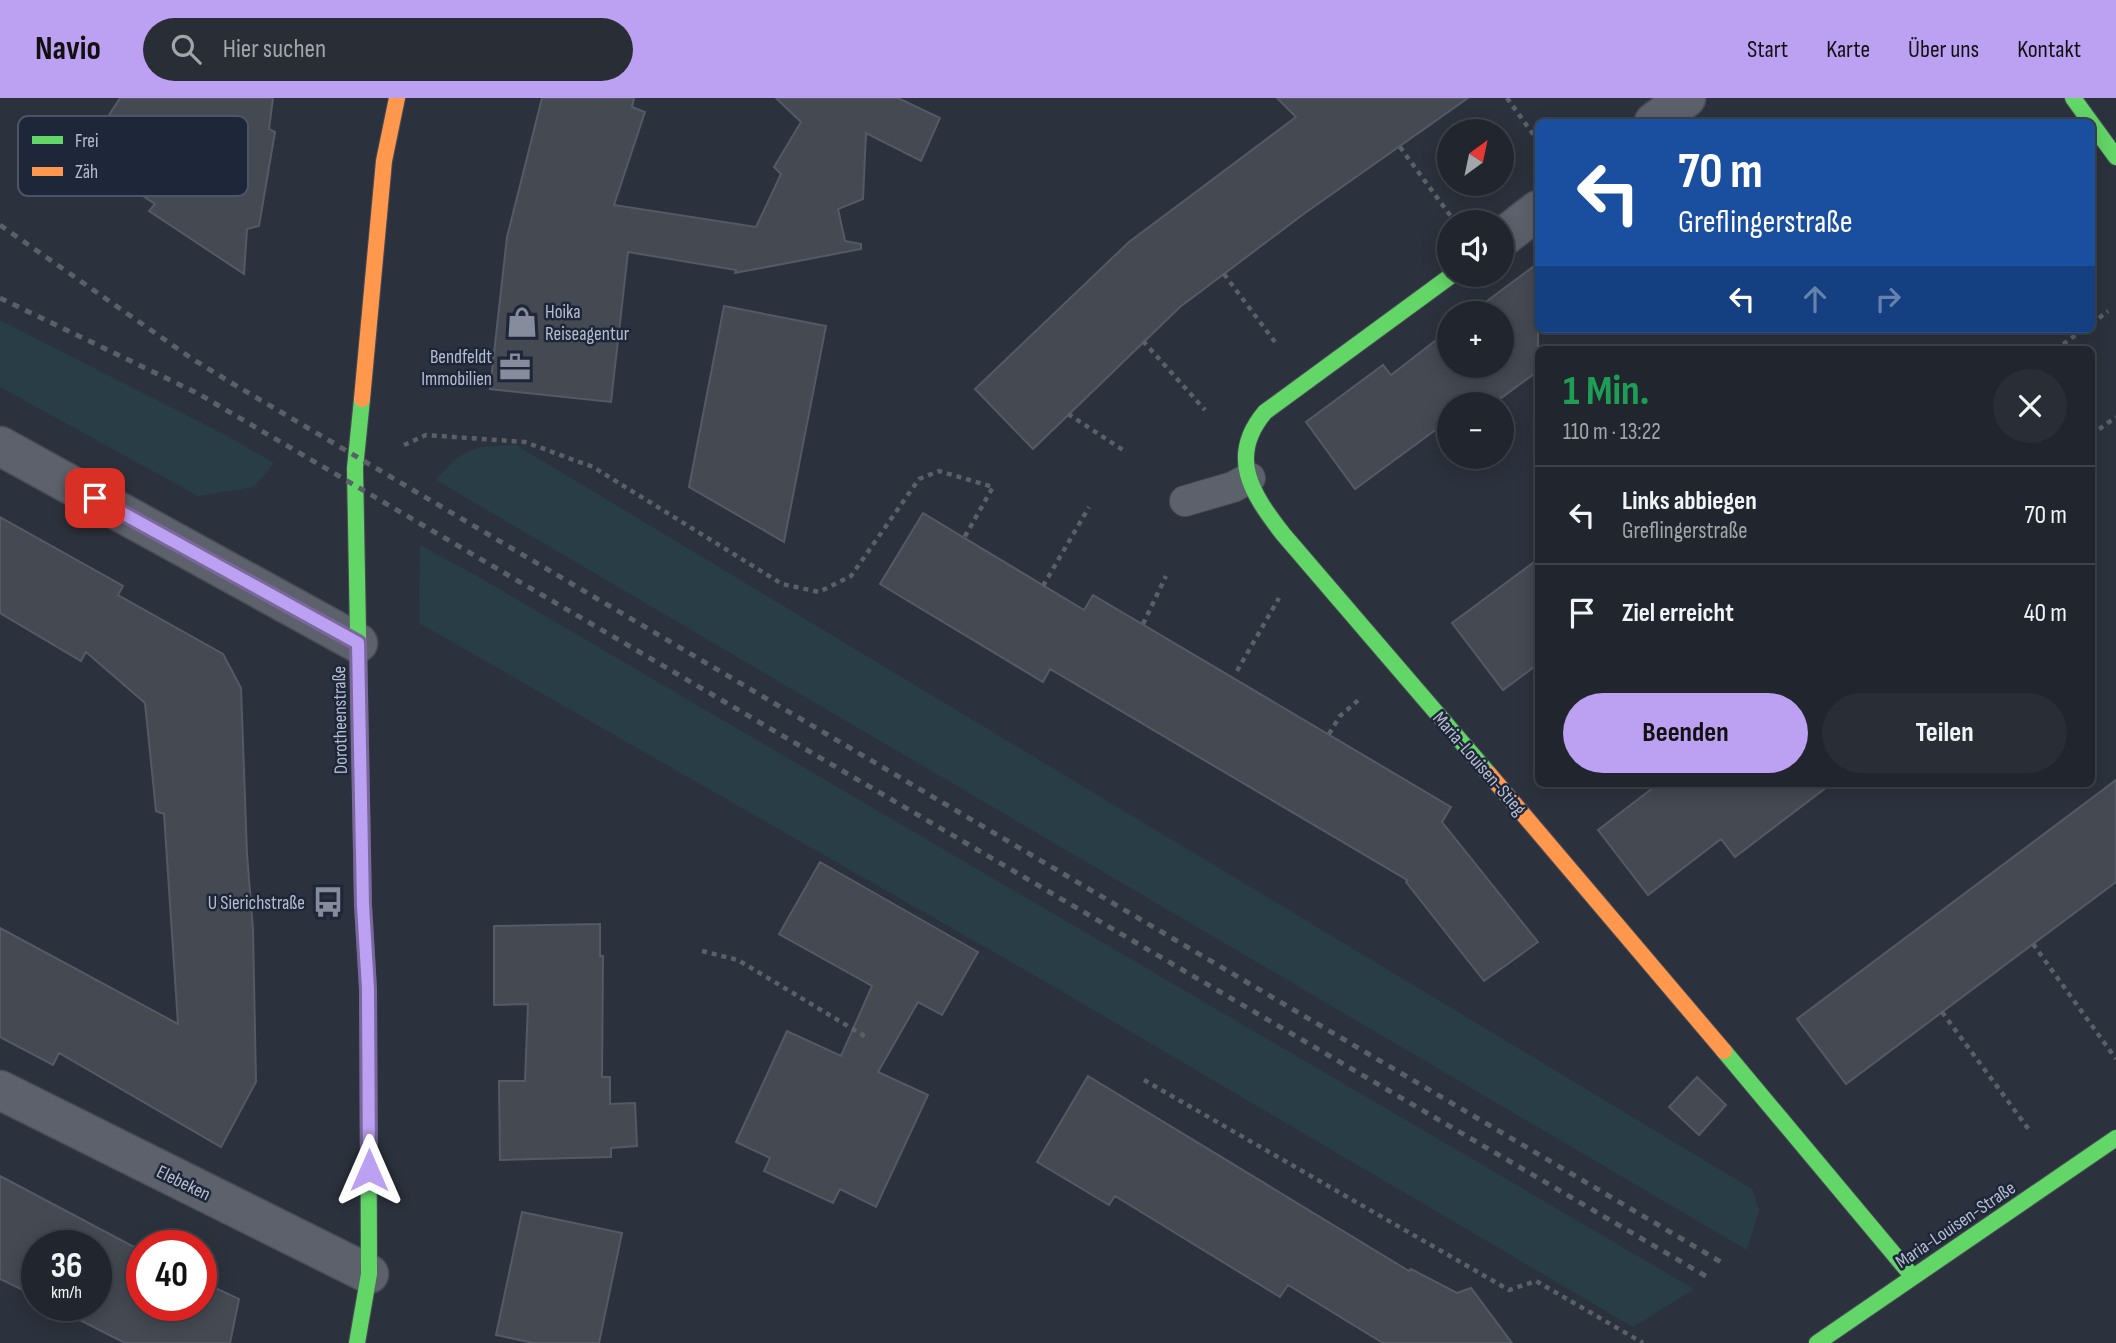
<!DOCTYPE html>
<html lang="de">
<meta charset="utf-8">
<style>
body{margin:0;font-family:"Sofia Sans Condensed",sans-serif;background:#292e36;color:#f1f3f6;height:100vh;display:flex;flex-direction:column;font-size:26px;white-space:nowrap}
*{box-sizing:border-box;margin:0}
p{font-size:23px;color:#a2a5aa}
.icon{flex:none;width:38px;height:38px;fill:none;stroke:currentColor;stroke-width:2;stroke-linecap:round;stroke-linejoin:round}
.map{position:relative;flex:1;overflow:hidden}
.details{position:absolute;left:1535px;top:248px;width:560px;height:441px;display:flex;flex-direction:column;background:#21262e;border-radius:10px;box-shadow:0 4px 18px #0003,0 0 0 2px #3e434a}
.details>*{flex:none}
.hud{position:absolute;left:1535px;top:21px;width:560px;height:214px;border-radius:10px;box-shadow:0 4px 18px #0003,0 0 0 2px #3e434a;background:#1a4fa0;color:#fff;overflow:hidden}
.needle{width:46px;rotate:33deg}
.tools{position:absolute;left:1437px;top:21px;display:grid;gap:14px}
.tools a{display:grid;place-items:center;width:77px;height:77px;border-radius:50%;background:#21262e;box-shadow:0 4px 18px #0003,0 0 0 2px #3e434a;font-size:35px}
.speed{position:absolute;left:21px;top:1132px;display:flex;gap:14px;font-size:35px;font-weight:700;text-align:center}
.speed>*{display:grid;place-content:center;width:91px;height:91px;border-radius:50%;background:#21262e;box-shadow:0 4px 18px #0003,0 0 0 2px #3e434a;line-height:1}
.speed small{font-size:18px;font-weight:400}
.speed .limit{border:10px solid #d22;background:#fff;color:#111}
.pin{position:absolute;display:grid;place-items:center;width:60px;height:60px;color:#fff;margin:-30px;border-radius:14px;box-shadow:0 4px 10px #0006}
.me{position:absolute;width:77px;margin:-38px;rotate:0deg;stroke-linejoin:round;filter:drop-shadow(0 0 5px #0008)}
.turn{display:flex;align-items:center;gap:24px;height:147px;padding:0 28px;font-size:32px}
.turn .icon{width:91px;height:91px;stroke-width:2.5}
.turn b{display:block;font-size:49px;line-height:60px}
.lanes{display:flex;align-items:center;height:66px;padding:0 28px;background:#0003;justify-content:center;gap:35px;direction:ltr}
.lanes .off{opacity:.35}
.round{display:grid;place-items:center;flex:none;width:74px;height:74px;border-radius:37px;background:#292e36}
.summary{display:flex;align-items:center;justify-content:space-between;height:119px;padding:0 28px}
h1{font-size:42px;font-weight:700;line-height:52px;color:#1e9e55}
.action{display:flex;gap:14px;margin-top:auto;padding:14px 28px}
.action a{flex:1;height:80px;border-radius:42px;background:#bca0f2;color:#111;font-size:28px;font-weight:700;line-height:80px;text-align:center}
.action a+a{background:#292e36;color:#f1f3f6}
ul{padding:0;list-style:none}
li{display:flex;align-items:center;gap:21px;height:98px;padding:0 28px;border-top:2px solid #3e434a}
li div{flex:1}
li b{display:block;font-size:26px}
li em{font-style:normal}
header{display:flex;align-items:center;gap:42px;box-sizing:border-box;height:98px;padding:0 35px;background:#bca0f2;color:#111}
header strong{font-size:33px}
nav{display:flex;gap:38px;margin-inline-start:auto;font-size:24px}
.search{width:490px;height:63px;background:#292e36;display:flex;align-items:center;gap:18px;box-sizing:border-box;padding:0 24px;border-radius:38px;color:#a2a5aa;font-size:26px}
.map>svg:first-child{display:block}
.green{fill:#283d45}
.building{fill:#444952;stroke:#545a65;stroke-width:2}
.lines{fill:none;stroke-linecap:round;stroke-linejoin:round}
.lane-casing{stroke:#494d56;stroke-width:32}
.street-casing{stroke:#494d56;stroke-width:41}
.fast-casing{stroke:#494d56;stroke-width:18}
.slow-casing{stroke:#494d56;stroke-width:18}
.path{stroke:#5a5f68;stroke-width:4.5;stroke-dasharray:5 5;stroke-linecap:butt}
.lane{stroke:#5d616b;stroke-width:30}
.street{stroke:#5d616b;stroke-width:38}
.fast{stroke:#63d668;stroke-width:16}
.slow{stroke:#ff974d;stroke-width:16}
.rail{stroke:#5b6068;stroke-width:5;stroke-dasharray:7 7;stroke-linecap:butt}
.route-casing{stroke:#7a689d;stroke-width:18}
.route{stroke:#bca0f2;stroke-width:12}
.labels{text-anchor:middle;stroke-width:5;stroke-linejoin:round;paint-order:stroke}
.poi-label{font-size:19px;fill:#b7bdce;stroke:#1e273a;text-anchor:end}
.street-label{font-size:19px;fill:#b7bdce;stroke:#1e273a}
.key{fill:#1e273a;stroke:#4c5466;stroke-width:2}
.key-label{font-size:19px;fill:#b7bdce}
</style>
<header>
<strong>Navio</strong>
<div class="search"><svg class="icon" aria-label="search" viewBox="0 0 24 24"><circle cx="10" cy="10" r="6"/><path d="M15 15l6 6"/></svg>Hier suchen</div>
<nav><a>Start</a><a>Karte</a><a>Über uns</a><a>Kontakt</a></nav>
</header>
<div class="map">
<svg width="2116" height="1245" viewBox="0 0 2116 1245">
<rect width="100%" height="100%" fill="#2c323d"/>
<path class="green" d="M 0,222 L 227,338 L 274,365 L 254,389 L 198,398 L 0,289 Z
M 516,347 L 1752,1091 L 1759,1112 L 1747,1152 L 436,382 C 464,349 474,348 516,347 Z
M 420,447 L 477,478 L 1694,1191 L 1633,1229 L 1051,887 L 419,525 Z"/>
<path class="building" d="M 120,0 L 273,0 L 269,31 L 275,34 L 259,128 L 247,131 L 244,176 L 149,113 L 155,106 L 109,76 L 110,70 L 84,56 Z
M 542,0 L 634,0 L 632,9 L 645,14 L 614,107 L 756,129 L 781,76 L 774,69 L 801,24 L 776,0 L 898,0 L 940,20 L 921,63 L 866,35 L 863,101 L 838,111 L 845,143 L 861,146 L 861,151 L 735,175 L 736,172 L 628,154 L 611,304 L 490,291 L 507,139 Z
M 1277,0 L 1468,0 L 1305,115 L 1180,209 L 1033,351 L 975,291 L 1129,144 L 1296,19 Z
M 1538,165 L 1538,273 L 1493,306 L 1449,306 L 1449,322 L 1355,391 L 1306,324 L 1383,267 L 1391,277 L 1449,232 L 1449,268 L 1502,268 L 1502,215 L 1471,215 Z
M 724,208 L 826,228 L 784,444 L 689,389 Z
M 923,415 L 1084,512 L 1093,497 L 1451,709 L 1442,724 L 1538,844 L 1484,883 L 1406,784 L 1407,782 L 1050,571 L 1043,584 L 880,486 Z
M 0,419 L 123,488 L 118,497 L 223,556 L 241,590 L 247,756 L 253,832 L 256,984 L 221,1049 L 59,955 L 53,967 L 0,939 L 0,830 L 178,926 L 164,716 L 156,713 L 145,605 L 86,554 L 81,563 L 0,515 Z
M 1538,461 L 1538,566 L 1503,592 L 1452,525 Z
M 2116,682 L 2116,784 L 1846,986 L 1797,921 Z
M 1658,686 L 1831,686 L 1735,759 L 1721,741 L 1648,797 L 1598,732 Z
M 820,764 L 978,854 L 942,917 L 918,904 L 878,974 L 928,997 L 876,1109 L 840,1091 L 833,1105 L 764,1073 L 770,1060 L 736,1044 L 787,933 L 841,958 L 872,888 L 779,836 Z
M 600,826 L 600,858 L 603,858 L 602,979 L 610,979 L 610,1006 L 635,1005 L 637,1048 L 611,1050 L 611,1059 L 500,1062 L 499,983 L 525,983 L 528,906 L 494,907 L 494,828 Z
M 1088,978 L 1409,1173 L 1411,1171 L 1457,1195 L 1471,1190 L 1512,1245 L 1383,1245 L 1288,1187 L 1280,1199 L 1115,1098 L 1109,1107 L 1037,1064 Z
M 1697,979 L 1726,1007 L 1699,1037 L 1669,1009 Z
M 0,1078 L 142,1153 L 142,1208 L 201,1208 L 201,1183 L 239,1201 L 230,1245 L 125,1245 L 52,1208 L 96,1208 L 96,1148 L 37,1148 L 37,1199 L 0,1181 Z
M 522,1114 L 622,1135 L 599,1245 L 533,1245 L 496,1237 Z"/>
<g class="lines">
<defs>
<path id="lane" d="M 1185,403 L 1233,389 L 1250,380"/>
<path id="street" d="M 1654,24 L 1686,0
M 1502,140 L 1538,112
M 0,348 L 358,545
M 0,992 L 369,1176"/>
<path id="fast" d="M 2073,0 L 2116,59
M 1452,177 L 1265,314 C 1227,359 1252,396 1283,436 L 1489,676
M 1724,953 L 1913,1179
M 357,1245 L 369,1176 L 368,891 L 363,807 L 355,370 L 362,301
M 1817,1245 L 2116,1040"/>
<path id="slow" d="M 362,301 L 384,63 L 397,0
M 1489,676 L 1724,953"/>
</defs>
<use href="#lane" class="lane-casing"/>
<use href="#street" class="street-casing"/>
<use href="#fast" class="fast-casing"/>
<use href="#slow" class="slow-casing"/>
<path class="path" d="M 1507,0 L 1538,43
M 1400,49 L 1455,124
M 1224,176 L 1278,248
M 2091,226 L 2108,213
M 1143,243 L 1205,312
M 2055,252 L 2084,231
M 1068,316 L 1126,354
M 2091,337 L 2116,319
M 404,347 L 426,337 L 525,344 L 593,369 L 782,486 L 819,494 L 851,478 L 919,381 L 939,373 L 993,389 L 964,440
M 1043,488 L 1089,409
M 1143,526 L 1166,478
M 1237,573 L 1279,500
M 1329,636 L 1340,618 L 1362,599
M 2033,846 L 2116,961
M 702,853 L 738,862 L 866,939
M 1942,914 L 2030,1033
M 1144,982 L 1509,1192 L 1536,1183 L 1643,1245"/>
<use href="#lane" class="lane"/>
<use href="#street" class="street"/>
<use href="#fast" class="fast"/>
<use href="#slow" class="slow"/>
<path class="rail" d="M 0,127 L 191,260 L 230,284 L 1726,1167
M 0,200 L 197,295 L 1709,1180"/>
</g>
<g class="lines">
<defs>
<path id="route" d="M 95,400 L 358,545 L 363,807 L 368,891 L 369,1072"/>
</defs>
<use href="#route" class="route-casing"/>
<use href="#route" class="route"/>
</g>
<defs>
<symbol id="shop-bare" viewBox="-9 -9 18 18"><path d="M-5-2.5h2.3a2.7 3.5 0 0 1 5.4 0H5L5.5 6h-11ZM-1.5-2.5h3a1.5 2.3 0 0 0-3 0Z" fill="#868c9b" stroke="#1e273a" stroke-width="2.5" paint-order="stroke"/></symbol>
<symbol id="office-bare" viewBox="-9 -9 18 18"><path d="M-6-3h4V-5.5h4V-3h4V5H-6ZM-1-4.5V-3h2v-1.5ZM-6 0V1H6V0Z" fill="#868c9b" stroke="#1e273a" stroke-width="2.5" paint-order="stroke"/></symbol>
<symbol id="bus-bare" viewBox="-9 -9 18 18"><path d="M-5-6H5V4H4V6H2V4H-2V6H-4V4H-5ZM-3.5-4V0h7V-4ZM-3.5 1.2v1.5H-2V1.2ZM2 1.2v1.5H3.5V1.2Z" fill="#868c9b" stroke="#1e273a" stroke-width="2.5" paint-order="stroke"/></symbol>
</defs>
<g fill-rule="evenodd">
<use href="#shop-bare" x="500" y="202" width="44" height="44"/>
<use href="#office-bare" x="493" y="247" width="44" height="44"/>
<use href="#bus-bare" x="306" y="782" width="44" height="44"/>
</g>
<g class="labels">
<g class="poi-label">
<text x="545" y="220" text-anchor="start">Hoika<tspan x="545" dy="22">Reiseagentur</tspan></text>
<text x="492" y="265">Bendfeldt<tspan x="492" dy="22">Immobilien</tspan></text>
<text x="305" y="811">U Sierichstraße</text>
</g>
<g class="street-label">
<text transform="translate(339 622) rotate(-91)" y="7">Dorotheenstraße</text>
<text transform="translate(1480 665) rotate(49)" y="7">Maria-Louisen-Stieg</text>
<text transform="translate(184 1084) rotate(26)" y="7">Elebeken</text>
<text transform="translate(1955 1126) rotate(-34)" y="7">Maria-Louisen-Straße</text>
</g>
</g>
<rect x="18" y="18" width="230" height="80" rx="10" class="key"/>
<rect x="32" y="38" width="31" height="8" fill="#63d668"/>
<rect x="32" y="69" width="31" height="9" fill="#ff974d"/>
<g class="key-label">
<text x="75" y="49">Frei</text>
<text x="75" y="80">Zäh</text>
</g>
</svg>
<div class="tools">
<a><svg class="needle" viewBox="-14 -14 28 28"><path d="M0-13l5 13h-10z" fill="#e53935"/><path d="M0 13l5-13h-10z" fill="#a2a5aa"/></svg></a>
<a><svg class="icon" aria-label="sound" viewBox="0 0 24 24"><path d="M4 9h4l5-4v14l-5-4H4zM17 9q2 3 0 6"/></svg></a>
<a>+</a>
<a>−</a>
</div>
<div class="speed"><div>36<small>km/h</small></div><div class="limit">40</div></div>
<div class="pin" style="left:95px;top:400px;background:#d93025"><svg class="icon" aria-label="arrive" viewBox="0 0 24 24"><path d="M6 21V4h12l-3 4 3 4H6"/></svg></div>
<svg class="me" style="left:369px;top:1072px" viewBox="-20 -20 40 40"><path d="M0-17L14 15 0 8-14 15z" fill="#bca0f2" stroke="#fff" stroke-width="4"/></svg>
<div class="hud">
<div class="turn"><svg class="icon" aria-label="left" viewBox="0 0 24 24"><path d="M17 20v-9H6M10 6l-5 5 5 5"/></svg><div><b>70 m</b>Greflingerstraße</div></div>
<div class="lanes"><svg class="icon" aria-label="left" viewBox="0 0 24 24"><path d="M17 20v-9H6M10 6l-5 5 5 5"/></svg><svg class="icon off" aria-label="ahead" viewBox="0 0 24 24"><path d="M12 20V5M6 11l6-6 6 6"/></svg><svg class="icon off" aria-label="right" viewBox="0 0 24 24"><path d="M7 20v-9h11M14 6l5 5-5 5"/></svg></div>
</div>
<section class="details">
<div class="summary"><div><h1>1 Min.</h1><p>110 m · 13:22</p></div><a class="round"><svg class="icon" aria-label="close" viewBox="0 0 24 24"><path d="M6 6l12 12M18 6L6 18"/></svg></a></div>
<ul>
<li><svg class="icon" aria-label="left" viewBox="0 0 24 24"><path d="M17 20v-9H6M10 6l-5 5 5 5"/></svg><div><b>Links abbiegen</b><p>Greflingerstraße</p></div><em>70 m</em></li>
<li><svg class="icon" aria-label="arrive" viewBox="0 0 24 24"><path d="M6 21V4h12l-3 4 3 4H6"/></svg><div><b>Ziel erreicht</b></div><em>40 m</em></li>
</ul>
<div class="action"><a>Beenden</a><a>Teilen</a></div>
</section>
</div>
